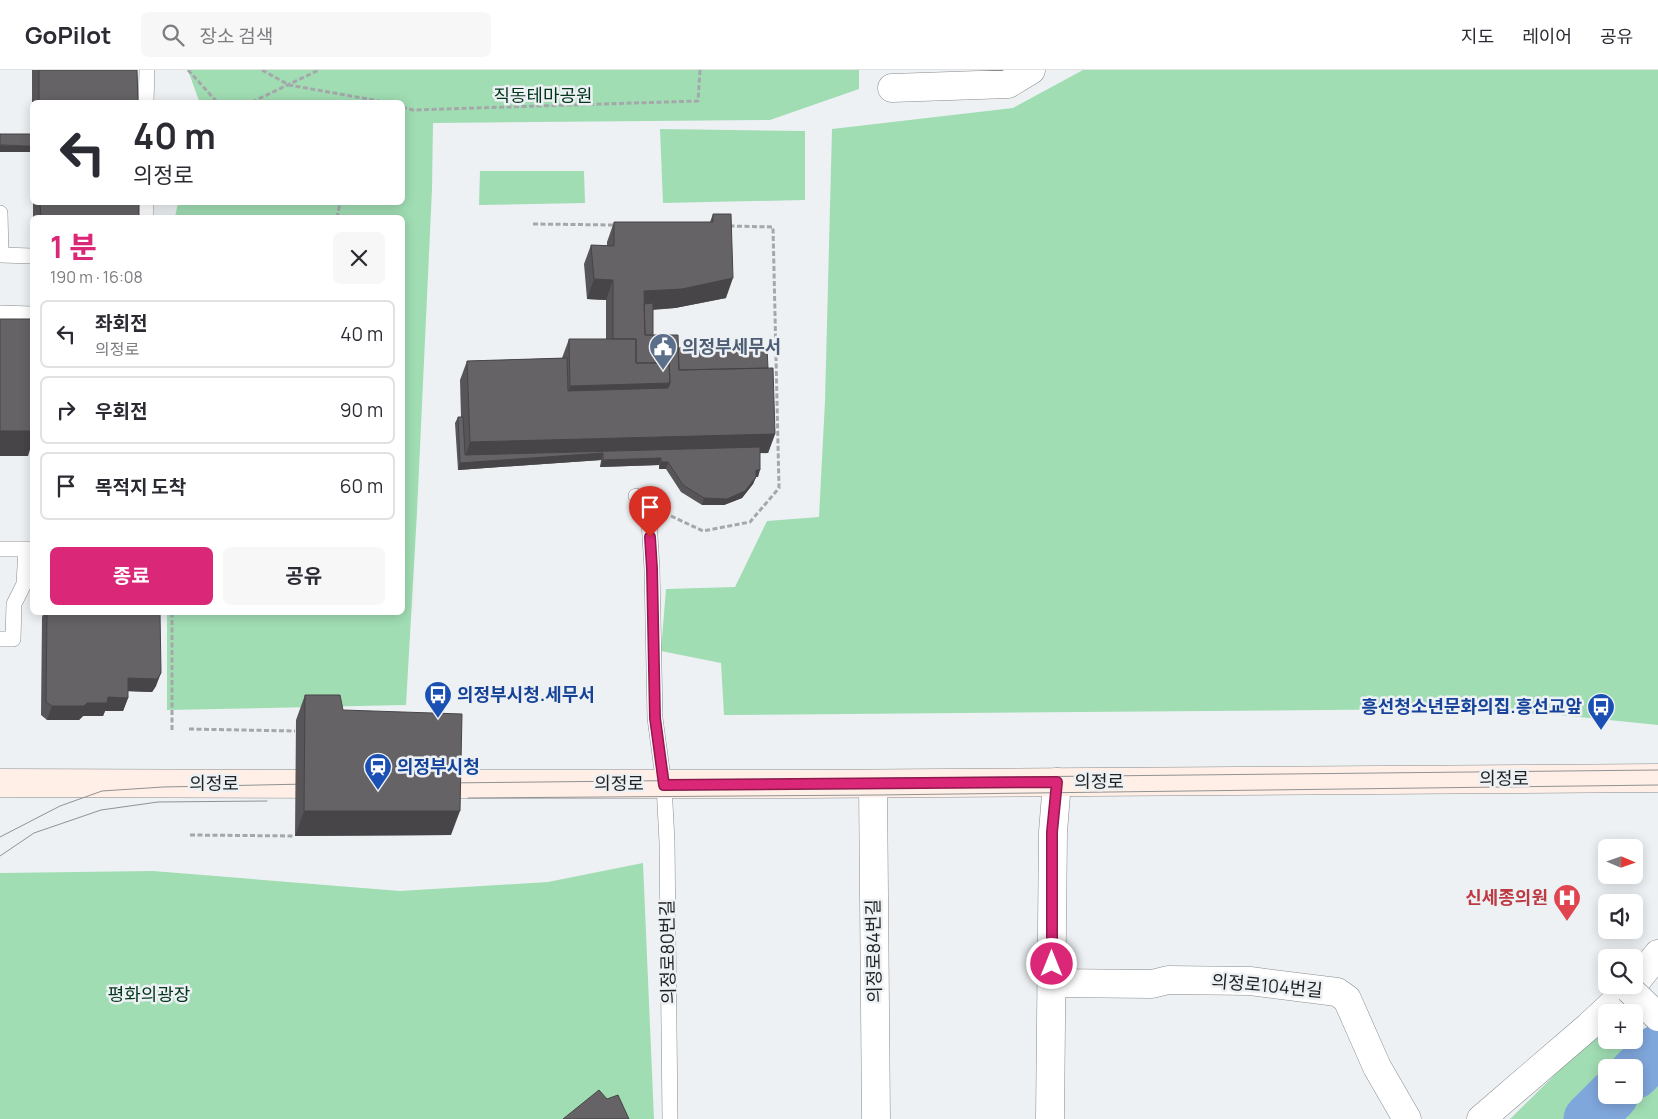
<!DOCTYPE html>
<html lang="ko">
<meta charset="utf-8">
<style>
body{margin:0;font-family:Manrope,"Noto Sans KR",sans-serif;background:#f7f7f7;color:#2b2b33;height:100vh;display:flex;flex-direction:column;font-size:19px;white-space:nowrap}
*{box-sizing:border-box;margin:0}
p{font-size:16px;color:#7c7c81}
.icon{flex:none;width:28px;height:28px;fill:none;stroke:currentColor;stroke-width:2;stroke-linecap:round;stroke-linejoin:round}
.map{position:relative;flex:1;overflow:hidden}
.drawer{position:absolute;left:30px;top:145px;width:375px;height:400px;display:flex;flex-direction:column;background:#fff;border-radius:8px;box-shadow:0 2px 12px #0003}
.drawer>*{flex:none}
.hud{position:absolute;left:30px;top:30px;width:375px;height:105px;border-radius:8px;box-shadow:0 2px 12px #0003;background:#fff;color:#2b2b33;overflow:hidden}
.needle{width:32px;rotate:92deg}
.tools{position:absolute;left:1598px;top:769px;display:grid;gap:10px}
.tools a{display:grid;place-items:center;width:45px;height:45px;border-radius:8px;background:#fff;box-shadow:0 2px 12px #0003;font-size:25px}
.pin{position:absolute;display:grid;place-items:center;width:42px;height:42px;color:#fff;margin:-51px -21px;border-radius:50% 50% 50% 0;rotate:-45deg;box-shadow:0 0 5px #0007}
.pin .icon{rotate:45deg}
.me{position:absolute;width:55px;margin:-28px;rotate:0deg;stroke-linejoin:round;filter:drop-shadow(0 0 4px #0008)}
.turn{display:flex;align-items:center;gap:18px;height:105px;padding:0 20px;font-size:22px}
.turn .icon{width:65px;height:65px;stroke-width:2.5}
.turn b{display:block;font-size:35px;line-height:42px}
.round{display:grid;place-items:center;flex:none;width:52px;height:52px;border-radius:8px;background:#f7f7f7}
.overview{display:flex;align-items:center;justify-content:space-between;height:85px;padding:0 20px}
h1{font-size:30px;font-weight:700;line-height:38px;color:#db2777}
.button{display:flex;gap:10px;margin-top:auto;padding:10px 20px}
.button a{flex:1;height:58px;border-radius:8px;background:#db2777;color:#fff;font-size:20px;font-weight:700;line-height:58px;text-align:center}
.button a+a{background:#f7f7f7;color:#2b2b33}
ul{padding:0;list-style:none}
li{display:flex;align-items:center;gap:15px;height:68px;margin:0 10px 8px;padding:0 10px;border:2px solid #e1e1e2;border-radius:8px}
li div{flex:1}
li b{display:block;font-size:19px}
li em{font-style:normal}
header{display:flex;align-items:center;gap:30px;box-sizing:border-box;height:70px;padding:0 25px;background:#fff;border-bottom:1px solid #e1e1e2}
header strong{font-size:24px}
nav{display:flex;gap:28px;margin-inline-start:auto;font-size:18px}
.search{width:350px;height:45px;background:#f7f7f7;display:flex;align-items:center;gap:12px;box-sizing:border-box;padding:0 18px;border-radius:8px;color:#7c7c81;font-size:19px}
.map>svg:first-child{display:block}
.green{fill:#a0ddb3;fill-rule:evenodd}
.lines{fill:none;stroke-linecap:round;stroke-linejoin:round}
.river{stroke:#80a7dc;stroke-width:51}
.lane-casing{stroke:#888c8f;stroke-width:16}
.street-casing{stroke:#888c8f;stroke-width:29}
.secondary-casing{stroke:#888c8f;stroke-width:29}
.path{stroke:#a5a8aa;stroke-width:3;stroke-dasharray:5 2.5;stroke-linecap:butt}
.lane{stroke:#fff;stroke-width:15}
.street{stroke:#fff;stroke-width:28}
.secondary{stroke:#ffefe7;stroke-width:28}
.tram{stroke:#909294;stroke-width:1}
.street-bridge-casing{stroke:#888c8f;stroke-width:29;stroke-linecap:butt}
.street-bridge{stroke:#fff;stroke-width:28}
.wall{fill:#585558}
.shaded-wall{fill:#474547}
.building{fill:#666366;stroke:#474547}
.route-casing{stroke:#8e194d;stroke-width:12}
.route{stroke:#db2777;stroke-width:9}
.labels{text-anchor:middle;stroke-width:5;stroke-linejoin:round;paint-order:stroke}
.park-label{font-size:18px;fill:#02361b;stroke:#edf1f4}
.service-label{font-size:18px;font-weight:bold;fill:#4e5e75;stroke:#edf1f4;text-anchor:start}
.transit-label{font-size:18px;font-weight:bold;fill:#164399;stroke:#edf1f4;text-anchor:start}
.street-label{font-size:18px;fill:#1f2021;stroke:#edf1f4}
.health-label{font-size:18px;font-weight:bold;fill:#be3a42;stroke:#edf1f4;text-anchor:end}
</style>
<header>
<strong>GoPilot</strong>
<div class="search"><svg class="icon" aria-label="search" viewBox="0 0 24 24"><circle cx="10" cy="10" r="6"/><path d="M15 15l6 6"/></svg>장소 검색</div>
<nav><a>지도</a><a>레이어</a><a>공유</a></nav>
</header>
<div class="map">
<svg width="1658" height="1049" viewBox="0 0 1658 1049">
<rect width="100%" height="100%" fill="#edf1f4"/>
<path class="green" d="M 188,0 L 859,0 L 859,19 L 770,50 L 433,53 L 432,119 L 417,442 L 406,635 L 167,640 L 167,543 L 402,542 L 402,148 L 175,147 L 178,133 L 402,132 L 402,32 L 203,32 L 199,31 Z
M 1083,0 L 1658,0 L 1658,655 L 1560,645 L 1438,639 L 724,645 L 721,593 L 661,581 L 666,519 L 735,517 L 767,451 L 819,447 L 825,331 L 832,59 L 1013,38 Z
M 660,59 L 805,61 L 805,130 L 663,133 Z
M 480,101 L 584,101 L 585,133 L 479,135 Z
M 643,793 L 654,1049 L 0,1049 L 0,803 L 153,801 L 400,821 L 548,812 Z
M 1606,954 L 1606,970 L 1634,970 L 1634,967 L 1658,990 L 1658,1049 L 1510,1049 ZM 1606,998 L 1634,998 L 1634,1025 L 1606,1025 Z"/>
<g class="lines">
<path class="river" d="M 1634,1004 L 1658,980
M 1589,1049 L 1613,1025"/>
<defs>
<path id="lane" d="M 146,32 L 147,0
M 0,143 L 1,185 L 32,186
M 146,148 L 146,132
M 0,243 L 32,244
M 636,426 L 648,434 L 652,499 L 655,648 L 664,715 L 667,772 L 670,1049
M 0,479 L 32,479
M 0,569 L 13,569 L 14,534 L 24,514 L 26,479"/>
<path id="street" d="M 892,18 L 1008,14 L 1031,0
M 873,714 L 876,1049
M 1052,913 L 1152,914 L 1168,910 L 1250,911 L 1337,922 L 1347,929 L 1377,997 L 1407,1049
M 1634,914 L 1658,884
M 1050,1049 L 1053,762 L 1057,712
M 1481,1049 L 1588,957 L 1633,915"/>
<path id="secondary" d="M 0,713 L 333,714
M 424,714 L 798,714 L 1658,708"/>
</defs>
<use href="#lane" class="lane-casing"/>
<use href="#street" class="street-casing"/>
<use href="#secondary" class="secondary-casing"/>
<path class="path" d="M 188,0 L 217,32
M 262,0 L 289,15 L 379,31
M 252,32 L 319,0
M 402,37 L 413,40 L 698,31 L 700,0
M 337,148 L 340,132
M 533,154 L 615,155
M 671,446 L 703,461 L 750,452 L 779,418 L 773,157 L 729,156
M 189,659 L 295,661
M 172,660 L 172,542
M 190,765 L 295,766"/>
<use href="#lane" class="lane"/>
<use href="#street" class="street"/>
<use href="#secondary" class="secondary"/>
<path class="tram" d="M 446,713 L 1658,700
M 468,728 L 877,725 L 1658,715
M 0,767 L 60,736 L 102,721 L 163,717 L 308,714
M 0,786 L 34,763 L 101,740 L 158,732 L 267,731"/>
<defs>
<path id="street-bridge" d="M 1629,919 L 1658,947"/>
</defs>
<use href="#street-bridge" class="street-bridge-casing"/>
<use href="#street-bridge" class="street-bridge"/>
</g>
<path class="wall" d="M 32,0 L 137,0 L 138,32 L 32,32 L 32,61 Z
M 33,132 L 139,132 L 139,148 L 33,148 Z
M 713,144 L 726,228 L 675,238 L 653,240 L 653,265 L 678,278 L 768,298 L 775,364 L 768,383 L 760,383 L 758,407 L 756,407 L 753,414 L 742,428 L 724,435 L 702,435 L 681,422 L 666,399 L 659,399 L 659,395 L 600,397 L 601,390 L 458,400 L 455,353 L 458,347 L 461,347 L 460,310 L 467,291 L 562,288 L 569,269 L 606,269 L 606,230 L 587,229 L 584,194 L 591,175 L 607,176 L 607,172 L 614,152 L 710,152 Z
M 44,542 L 160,542 L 156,616 L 152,622 L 128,621 L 128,628 L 123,641 L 105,641 L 103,646 L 83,646 L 79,650 L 47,650 L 41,645 L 42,547 Z
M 305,625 L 343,640 L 451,765 L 295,766 L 296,650 Z"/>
<path class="shaded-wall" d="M 0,75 L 32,76 L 32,82 L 0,82 Z
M 733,208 L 726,228 L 675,238 L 640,240 L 644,221 Z
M 594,209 L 613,210 L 606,230 L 587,229 Z
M 670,313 L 661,338 L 561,341 L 570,316 Z
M 0,361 L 32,361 L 32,373 L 28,386 L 0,386 Z
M 775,364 L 768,383 L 603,388 L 603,383 L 601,390 L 458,400 L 460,393 L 463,392 L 470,372 Z
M 661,388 L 659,395 L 600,397 L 603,390 Z
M 661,392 L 668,392 L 666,399 L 659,399 Z
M 756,400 L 760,400 L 758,407 L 754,407 Z
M 756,407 L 753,414 L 742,428 L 724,435 L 702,435 L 704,428 Z
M 161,603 L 156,616 L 152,622 L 123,621 L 128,608 Z
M 108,627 L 128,628 L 123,641 L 105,641 L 103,646 L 83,646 L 79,650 L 47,650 L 52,636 L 87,633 Z
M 304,741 L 460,741 L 451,765 L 295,766 Z"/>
<path class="building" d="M 39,0 L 137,0 L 138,32 L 39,32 Z
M 0,64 L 32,64 L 32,76 L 0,75 Z
M 40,132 L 139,132 L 139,148 L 41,148 Z
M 713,144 L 731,144 L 733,208 L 682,219 L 644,221 L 645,265 L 678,265 L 679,300 L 773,298 L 775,364 L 470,372 L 467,291 L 567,288 L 568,321 L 668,318 L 670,313 L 669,293 L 636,293 L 636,269 L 613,269 L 613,210 L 594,209 L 591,175 L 614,176 L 614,152 L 713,152 Z
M 653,233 L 653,265 L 645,265 L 644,234 Z
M 0,249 L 32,249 L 32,361 L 0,361 Z
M 569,269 L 636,269 L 636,293 L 669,293 L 670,313 L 570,316 Z
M 678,278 L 767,278 L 768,298 L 679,300 Z
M 458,347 L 463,347 L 465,385 L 760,377 L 760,400 L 756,400 L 756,407 L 745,421 L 727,429 L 704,428 L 683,415 L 668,392 L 661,392 L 661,388 L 603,390 L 603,383 L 460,393 Z
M 47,542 L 160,542 L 161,603 L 157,609 L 128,608 L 128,628 L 108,627 L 107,633 L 87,633 L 84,636 L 52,636 L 46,632 Z
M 305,625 L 340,625 L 343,640 L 462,644 L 460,741 L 304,741 Z
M 599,1020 L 607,1029 L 618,1025 L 629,1049 L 563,1049 Z"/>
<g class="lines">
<defs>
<path id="route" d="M 650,467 L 652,499 L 655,648 L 664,715 L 1057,712 L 1052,762 L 1052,894"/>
</defs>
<use href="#route" class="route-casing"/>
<use href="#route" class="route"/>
</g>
<defs>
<symbol id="civic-pin" viewBox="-11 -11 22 30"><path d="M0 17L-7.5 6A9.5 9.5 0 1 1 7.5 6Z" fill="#5c6f8a" stroke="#edf1f4"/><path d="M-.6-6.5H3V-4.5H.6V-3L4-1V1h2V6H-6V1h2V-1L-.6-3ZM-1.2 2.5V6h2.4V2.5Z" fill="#fff"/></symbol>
<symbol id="bus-pin" viewBox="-11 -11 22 30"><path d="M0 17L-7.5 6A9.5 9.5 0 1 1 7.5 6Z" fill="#1a4fb4" stroke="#edf1f4"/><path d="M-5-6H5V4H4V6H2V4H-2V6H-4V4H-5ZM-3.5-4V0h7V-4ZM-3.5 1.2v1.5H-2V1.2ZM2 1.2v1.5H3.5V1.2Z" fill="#fff"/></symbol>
<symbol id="station-pin" viewBox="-11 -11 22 30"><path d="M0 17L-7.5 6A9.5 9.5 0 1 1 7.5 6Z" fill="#1a4fb4" stroke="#edf1f4"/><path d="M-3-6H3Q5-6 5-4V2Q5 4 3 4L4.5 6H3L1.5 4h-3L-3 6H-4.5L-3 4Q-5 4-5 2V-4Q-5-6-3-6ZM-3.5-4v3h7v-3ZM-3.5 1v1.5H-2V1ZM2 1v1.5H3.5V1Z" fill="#fff"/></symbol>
<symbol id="hospital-pin" viewBox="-11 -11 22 30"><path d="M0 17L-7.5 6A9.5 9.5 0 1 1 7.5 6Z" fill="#e0444e" stroke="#edf1f4"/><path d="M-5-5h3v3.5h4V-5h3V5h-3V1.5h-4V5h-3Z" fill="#fff"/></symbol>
</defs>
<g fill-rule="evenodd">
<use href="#civic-pin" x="647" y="261" width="32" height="43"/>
<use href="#bus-pin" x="422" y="609" width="32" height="43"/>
<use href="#bus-pin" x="1585" y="621" width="32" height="43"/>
<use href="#station-pin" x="362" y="681" width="32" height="43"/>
<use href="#hospital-pin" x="1551" y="812" width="32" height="43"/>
</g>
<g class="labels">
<g class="park-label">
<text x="543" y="32">직동테마공원</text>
<text x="149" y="931">평화의광장</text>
</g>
<g class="service-label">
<text x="682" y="283">의정부세무서</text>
</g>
<g class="transit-label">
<text x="457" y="631">의정부시청.세무서</text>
<text x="1582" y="643" text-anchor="end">흥선청소년문화의집.흥선교앞</text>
<text x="397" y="703">의정부시청</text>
</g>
<g class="street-label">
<text x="1504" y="715">의정로</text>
<text x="1099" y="718">의정로</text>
<text x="214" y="720">의정로</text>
<text x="619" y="720">의정로</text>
<text transform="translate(874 881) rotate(-91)" y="6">의정로84번길</text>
<text transform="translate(668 882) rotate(-91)" y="6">의정로80번길</text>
<text transform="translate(1267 916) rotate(5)" y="6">의정로104번길</text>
</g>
<g class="health-label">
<text x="1548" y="834">신세종의원</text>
</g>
</g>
</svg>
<div class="tools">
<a><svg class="needle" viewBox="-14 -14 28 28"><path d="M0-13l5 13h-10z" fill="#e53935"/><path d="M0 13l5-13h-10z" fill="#7c7c81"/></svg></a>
<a><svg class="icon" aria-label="sound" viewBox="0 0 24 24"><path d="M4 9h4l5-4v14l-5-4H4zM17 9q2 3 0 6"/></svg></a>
<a><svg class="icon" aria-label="search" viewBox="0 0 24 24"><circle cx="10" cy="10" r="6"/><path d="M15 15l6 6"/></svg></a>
<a>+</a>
<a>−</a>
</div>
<div class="pin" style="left:650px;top:467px;background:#d93025"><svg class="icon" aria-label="arrive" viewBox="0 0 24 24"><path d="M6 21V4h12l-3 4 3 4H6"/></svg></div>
<svg class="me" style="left:1052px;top:894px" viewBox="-20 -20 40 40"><circle r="17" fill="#db2777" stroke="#fff" stroke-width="3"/><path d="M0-11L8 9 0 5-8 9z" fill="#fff"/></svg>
<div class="hud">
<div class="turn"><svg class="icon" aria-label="left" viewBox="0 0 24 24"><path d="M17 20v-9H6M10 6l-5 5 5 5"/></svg><div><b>40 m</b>의정로</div></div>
</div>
<section class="drawer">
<div class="overview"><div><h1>1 분</h1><p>190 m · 16:08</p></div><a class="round"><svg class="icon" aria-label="close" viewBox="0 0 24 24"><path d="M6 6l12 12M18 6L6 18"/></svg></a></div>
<ul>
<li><svg class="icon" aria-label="left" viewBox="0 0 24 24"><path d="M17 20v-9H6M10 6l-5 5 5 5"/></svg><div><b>좌회전</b><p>의정로</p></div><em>40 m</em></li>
<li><svg class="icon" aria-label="right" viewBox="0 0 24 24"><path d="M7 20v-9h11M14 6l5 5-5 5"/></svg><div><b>우회전</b></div><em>90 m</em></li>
<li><svg class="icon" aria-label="arrive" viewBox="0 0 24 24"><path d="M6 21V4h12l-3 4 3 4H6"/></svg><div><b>목적지 도착</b></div><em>60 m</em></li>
</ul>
<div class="button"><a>종료</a><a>공유</a></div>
</section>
</div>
